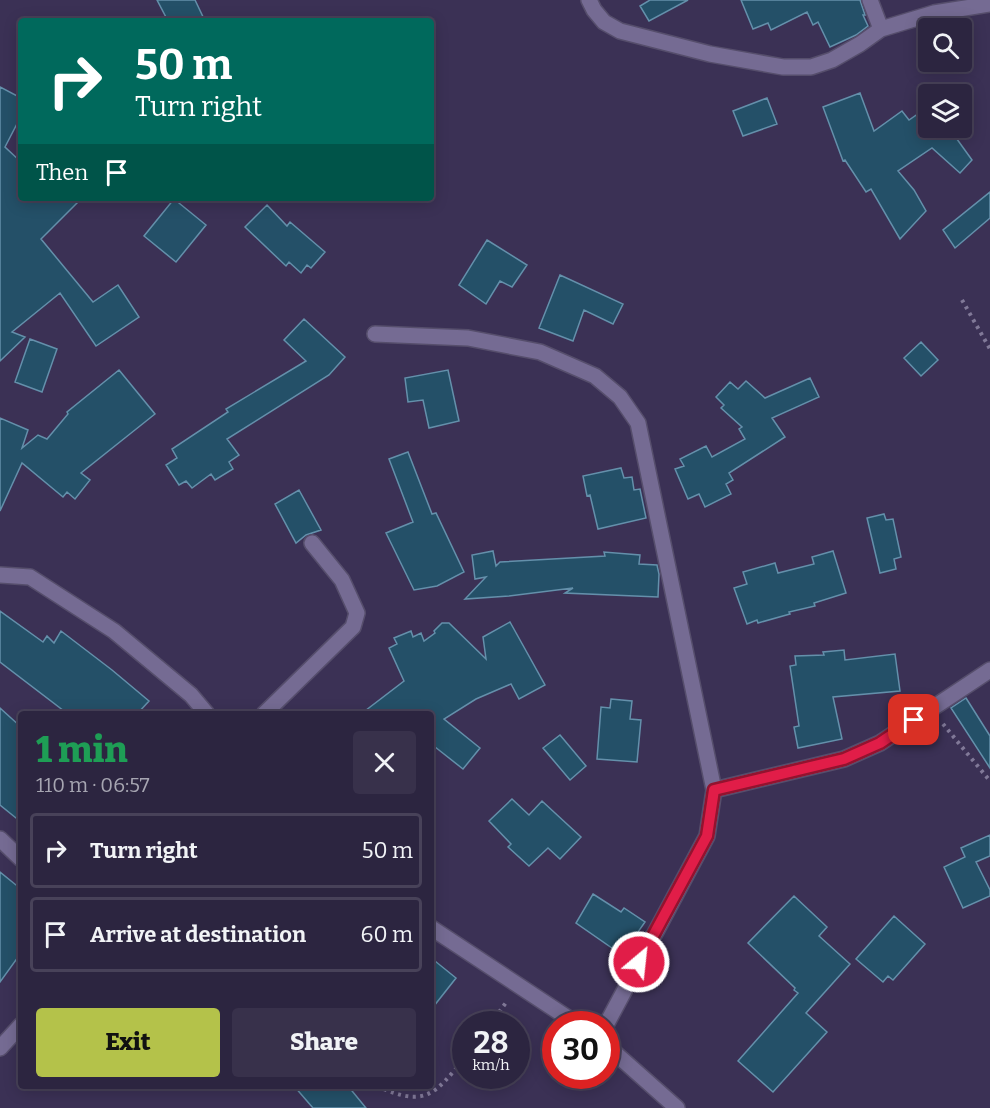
<!DOCTYPE html>
<meta charset="utf-8">
<style>
body{margin:0;font-family:Bitter,serif;background:#38314b;color:#f1f3f6;height:100vh;display:flex;flex-direction:column;font-size:22px;white-space:nowrap}
*{box-sizing:border-box;margin:0}
p{font-size:20px;color:#a6a5b1}
.icon{flex:none;width:33px;height:33px;fill:none;stroke:currentColor;stroke-width:2;stroke-linecap:round;stroke-linejoin:round}
.map{position:relative;flex:1;overflow:hidden}
.details{position:absolute;left:18px;top:711px;width:416px;height:378px;display:flex;flex-direction:column;background:#2c2540;border-radius:6px;box-shadow:0 3px 15px #0003,0 0 0 2px #484259}
.details>*{flex:none}
.guide{position:absolute;left:18px;top:18px;width:416px;height:183px;border-radius:6px;box-shadow:0 3px 15px #0003,0 0 0 2px #484259;background:#00695c;color:#fff;overflow:hidden}
.fabs{position:absolute;left:918px;top:18px;display:grid;gap:12px}
.fabs a{display:grid;place-items:center;width:54px;height:54px;border-radius:6px;background:#2c2540;box-shadow:0 3px 15px #0003,0 0 0 2px #484259;font-size:30px}
.speed{position:absolute;left:452px;top:1011px;display:flex;gap:12px;font-size:30px;font-weight:700;text-align:center}
.speed>*{display:grid;place-content:center;width:78px;height:78px;border-radius:50%;background:#2c2540;box-shadow:0 3px 15px #0003,0 0 0 2px #484259;line-height:1}
.speed small{font-size:15px;font-weight:400}
.speed .limit{border:9px solid #d22;background:#fff;color:#111}
.pin{position:absolute;display:grid;place-items:center;width:51px;height:51px;color:#fff;margin:-26px;border-radius:12px;box-shadow:0 3px 9px #0006}
.me{position:absolute;width:66px;margin:-33px;rotate:28deg;stroke-linejoin:round;filter:drop-shadow(0 0 4px #0008)}
.turn{display:flex;align-items:center;gap:21px;height:126px;padding:0 18px;font-size:27px}
.turn .icon{width:78px;height:78px;stroke-width:2.5}
.turn b{display:block;font-size:42px;line-height:51px}
.then{display:flex;align-items:center;height:57px;padding:0 18px;background:#0003;gap:12px;font-size:22px}
.round{display:grid;place-items:center;flex:none;width:63px;height:63px;border-radius:6px;background:#38314b}
.summary{display:flex;align-items:center;justify-content:space-between;height:102px;padding:0 18px}
h1{font-size:36px;font-weight:800;line-height:45px;color:#1e9e55}
.cta{display:flex;gap:12px;margin-top:auto;padding:12px 18px}
.cta a{flex:1;height:69px;border-radius:6px;background:#b4c24a;color:#111;font-size:24px;font-weight:800;line-height:69px;text-align:center}
.cta a+a{background:#38314b;color:#f1f3f6}
ul{padding:0;list-style:none}
li{display:flex;align-items:center;gap:18px;height:75px;margin:0 12px 9px;padding:0 6px;border:3px solid #484259;border-radius:6px}
li div{flex:1}
li b{display:block;font-size:22px}
li em{font-style:normal}
.map>svg:first-child{display:block}
.building{fill:#245068;stroke:#6490ab;stroke-width:1.5}
.lines{fill:none;stroke-linecap:round;stroke-linejoin:round}
.minor-casing{stroke:#564e6c;stroke-width:18}
.path{stroke:#817998;stroke-width:4;stroke-dasharray:3 4.5;stroke-linecap:butt}
.minor{stroke:#756b93;stroke-width:15}
.route-casing{stroke:#92132f;stroke-width:15}
.route{stroke:#e11d48;stroke-width:10}
</style>
<div class="map">
<svg width="990" height="1108" viewBox="0 0 990 1108">
<rect width="100%" height="100%" fill="#3b3155"/>
<path class="building" d="M 157,0 L 195,0 L 205,21 L 168,21 Z
M 650,0 L 688,0 L 649,21 L 640,6 Z
M 741,0 L 860,0 L 865,15 L 863,15 L 868,26 L 856,35 L 830,47 L 818,22 L 813,25 L 807,12 L 771,30 L 768,23 L 753,29 Z
M 0,87 L 21,98 L 21,116 L 5,147 L 21,162 L 21,198 L 82,198 L 41,239 L 93,302 L 118,285 L 139,317 L 96,346 L 60,293 L 12,332 L 25,337 L 0,361 Z
M 860,93 L 874,131 L 902,111 L 909,120 L 928,107 L 928,128 L 949,128 L 972,160 L 960,173 L 932,148 L 898,171 L 914,190 L 926,211 L 900,239 L 871,189 L 866,192 L 845,160 L 843,161 L 823,107 Z
M 767,98 L 777,124 L 743,136 L 733,111 Z
M 990,192 L 990,218 L 955,248 L 943,230 Z
M 174,199 L 206,225 L 176,262 L 144,236 Z
M 267,205 L 287,226 L 290,222 L 325,252 L 311,268 L 307,265 L 301,273 L 289,262 L 286,266 L 245,227 Z
M 487,240 L 527,265 L 512,287 L 500,281 L 486,304 L 459,285 Z
M 560,275 L 623,304 L 613,324 L 584,310 L 573,341 L 539,328 Z
M 304,319 L 345,357 L 329,375 L 227,439 L 239,455 L 229,462 L 233,469 L 215,480 L 211,474 L 192,488 L 186,481 L 179,485 L 166,465 L 177,458 L 172,449 L 228,412 L 226,409 L 306,361 L 284,340 Z
M 30,339 L 57,349 L 42,392 L 15,382 Z
M 921,342 L 938,360 L 921,376 L 904,358 Z
M 119,370 L 155,414 L 81,473 L 90,480 L 75,499 L 67,492 L 63,497 L 22,463 L 0,511 L 0,418 L 28,430 L 22,448 L 38,435 L 47,439 L 68,414 L 67,412 Z
M 448,370 L 459,421 L 429,428 L 423,400 L 408,402 L 405,378 Z
M 810,378 L 819,397 L 772,418 L 785,437 L 729,473 L 733,480 L 726,484 L 731,494 L 705,507 L 699,494 L 688,499 L 675,469 L 684,466 L 680,459 L 706,446 L 712,457 L 745,439 L 739,429 L 742,427 L 721,408 L 724,405 L 716,397 L 730,382 L 738,389 L 746,381 L 765,398 Z
M 408,452 L 432,514 L 436,513 L 464,572 L 437,586 L 414,590 L 386,533 L 413,522 L 389,459 Z
M 621,468 L 624,478 L 632,477 L 634,490 L 640,489 L 646,518 L 598,529 L 590,495 L 587,496 L 583,476 Z
M 299,490 L 321,530 L 306,535 L 296,543 L 275,504 Z
M 884,514 L 886,520 L 893,519 L 901,557 L 894,559 L 896,569 L 880,573 L 867,518 Z
M 493,551 L 496,566 L 500,562 L 605,556 L 604,552 L 640,555 L 639,564 L 657,565 L 659,574 L 658,597 L 565,593 L 573,588 L 509,596 L 465,599 L 486,577 L 475,579 L 472,555 Z
M 833,551 L 846,593 L 814,603 L 815,606 L 789,612 L 790,614 L 758,623 L 757,620 L 747,624 L 734,588 L 747,584 L 743,572 L 775,563 L 778,573 L 814,564 L 812,557 Z
M 0,611 L 43,642 L 47,636 L 54,643 L 61,631 L 112,670 L 149,701 L 137,714 L 68,714 L 0,662 Z
M 510,622 L 545,685 L 519,699 L 511,684 L 476,699 L 444,719 L 480,748 L 463,769 L 430,743 L 430,714 L 361,714 L 404,681 L 389,648 L 397,644 L 394,638 L 411,631 L 413,637 L 421,633 L 424,641 L 435,633 L 434,631 L 442,623 L 449,623 L 486,659 L 483,637 Z
M 844,650 L 845,660 L 895,654 L 900,691 L 833,697 L 842,739 L 798,748 L 794,727 L 799,726 L 790,666 L 796,665 L 795,656 L 824,655 L 823,652 Z
M 966,698 L 990,736 L 990,768 L 951,708 Z
M 611,699 L 632,701 L 630,719 L 641,720 L 637,762 L 597,759 L 601,707 L 610,708 Z
M 0,708 L 21,727 L 21,822 L 0,805 Z
M 560,735 L 586,766 L 570,780 L 543,748 Z
M 512,799 L 529,815 L 542,801 L 581,837 L 560,859 L 548,848 L 529,866 L 508,847 L 511,844 L 489,821 Z
M 990,835 L 990,856 L 976,862 L 990,890 L 990,896 L 963,908 L 944,867 L 965,857 L 961,848 Z
M 0,872 L 21,889 L 21,953 L 0,982 Z
M 593,894 L 621,912 L 624,908 L 645,922 L 622,955 L 576,923 Z
M 794,896 L 827,927 L 819,936 L 850,964 L 806,1013 L 827,1032 L 773,1092 L 738,1061 L 798,993 L 794,990 L 795,988 L 748,943 Z
M 894,916 L 925,944 L 893,980 L 888,976 L 883,982 L 856,959 Z
M 430,957 L 456,978 L 430,1011 Z
M 294,1086 L 348,1086 L 366,1108 L 313,1108 Z"/>
<g class="lines">
<defs>
<path id="minor" d="M 589,0 L 594,10 L 604,22 L 620,31 L 710,54 L 783,67 L 811,67 L 832,60 L 860,44 L 881,29 L 934,13 L 990,4
M 870,0 L 881,29
M 375,334 L 468,338 L 540,352 L 595,376 L 620,397 L 638,423 L 714,790 L 707,836 L 606,1025
M 0,575 L 30,577 L 114,631 L 191,695 L 207,714
M 264,714 L 353,627 L 357,613 L 342,580 L 312,543
M 714,790 L 844,759 L 880,743 L 990,670
M 0,839 L 21,859
M 430,927 L 577,1024
M 606,1045 L 677,1108
M 0,1048 L 21,1025"/>
</defs>
<use href="#minor" class="minor-casing"/>
<path class="path" d="M 962,300 L 990,349
M 943,724 L 990,781
M 490,1024 L 508,1000
M 377,1086 C 425,1108 435,1095 465,1057"/>
<use href="#minor" class="minor"/>
</g>
<g class="lines">
<defs>
<path id="route" d="M 639,962 L 707,836 L 714,790 L 844,759 L 880,743 L 914,720"/>
</defs>
<use href="#route" class="route-casing"/>
<use href="#route" class="route"/>
</g>
</svg>
<div class="fabs">
<a><svg class="icon" aria-label="search" viewBox="0 0 24 24"><circle cx="10" cy="10" r="6"/><path d="M15 15l6 6"/></svg></a>
<a><svg class="icon" aria-label="layers" viewBox="0 0 24 24"><path d="M12 4l9 5-9 5-9-5zM3 14l9 5 9-5"/></svg></a>
</div>
<div class="speed"><div>28<small>km/h</small></div><div class="limit">30</div></div>
<div class="pin" style="left:914px;top:720px;background:#d93025"><svg class="icon" aria-label="arrive" viewBox="0 0 24 24"><path d="M6 21V4h12l-3 4 3 4H6"/></svg></div>
<svg class="me" style="left:639px;top:962px" viewBox="-20 -20 40 40"><circle r="17" fill="#e11d48" stroke="#fff" stroke-width="3"/><path d="M0-11L8 9 0 5-8 9z" fill="#fff"/></svg>
<div class="guide">
<div class="turn"><svg class="icon" aria-label="right" viewBox="0 0 24 24"><path d="M7 20v-9h11M14 6l5 5-5 5"/></svg><div><b>50 m</b>Turn right</div></div>
<div class="then">Then<svg class="icon" aria-label="arrive" viewBox="0 0 24 24"><path d="M6 21V4h12l-3 4 3 4H6"/></svg></div>
</div>
<section class="details">
<div class="summary"><div><h1>1 min</h1><p>110 m · 06:57</p></div><a class="round"><svg class="icon" aria-label="close" viewBox="0 0 24 24"><path d="M6 6l12 12M18 6L6 18"/></svg></a></div>
<ul>
<li><svg class="icon" aria-label="right" viewBox="0 0 24 24"><path d="M7 20v-9h11M14 6l5 5-5 5"/></svg><div><b>Turn right</b></div><em>50 m</em></li>
<li><svg class="icon" aria-label="arrive" viewBox="0 0 24 24"><path d="M6 21V4h12l-3 4 3 4H6"/></svg><div><b>Arrive at destination</b></div><em>60 m</em></li>
</ul>
<div class="cta"><a>Exit</a><a>Share</a></div>
</section>
</div>
